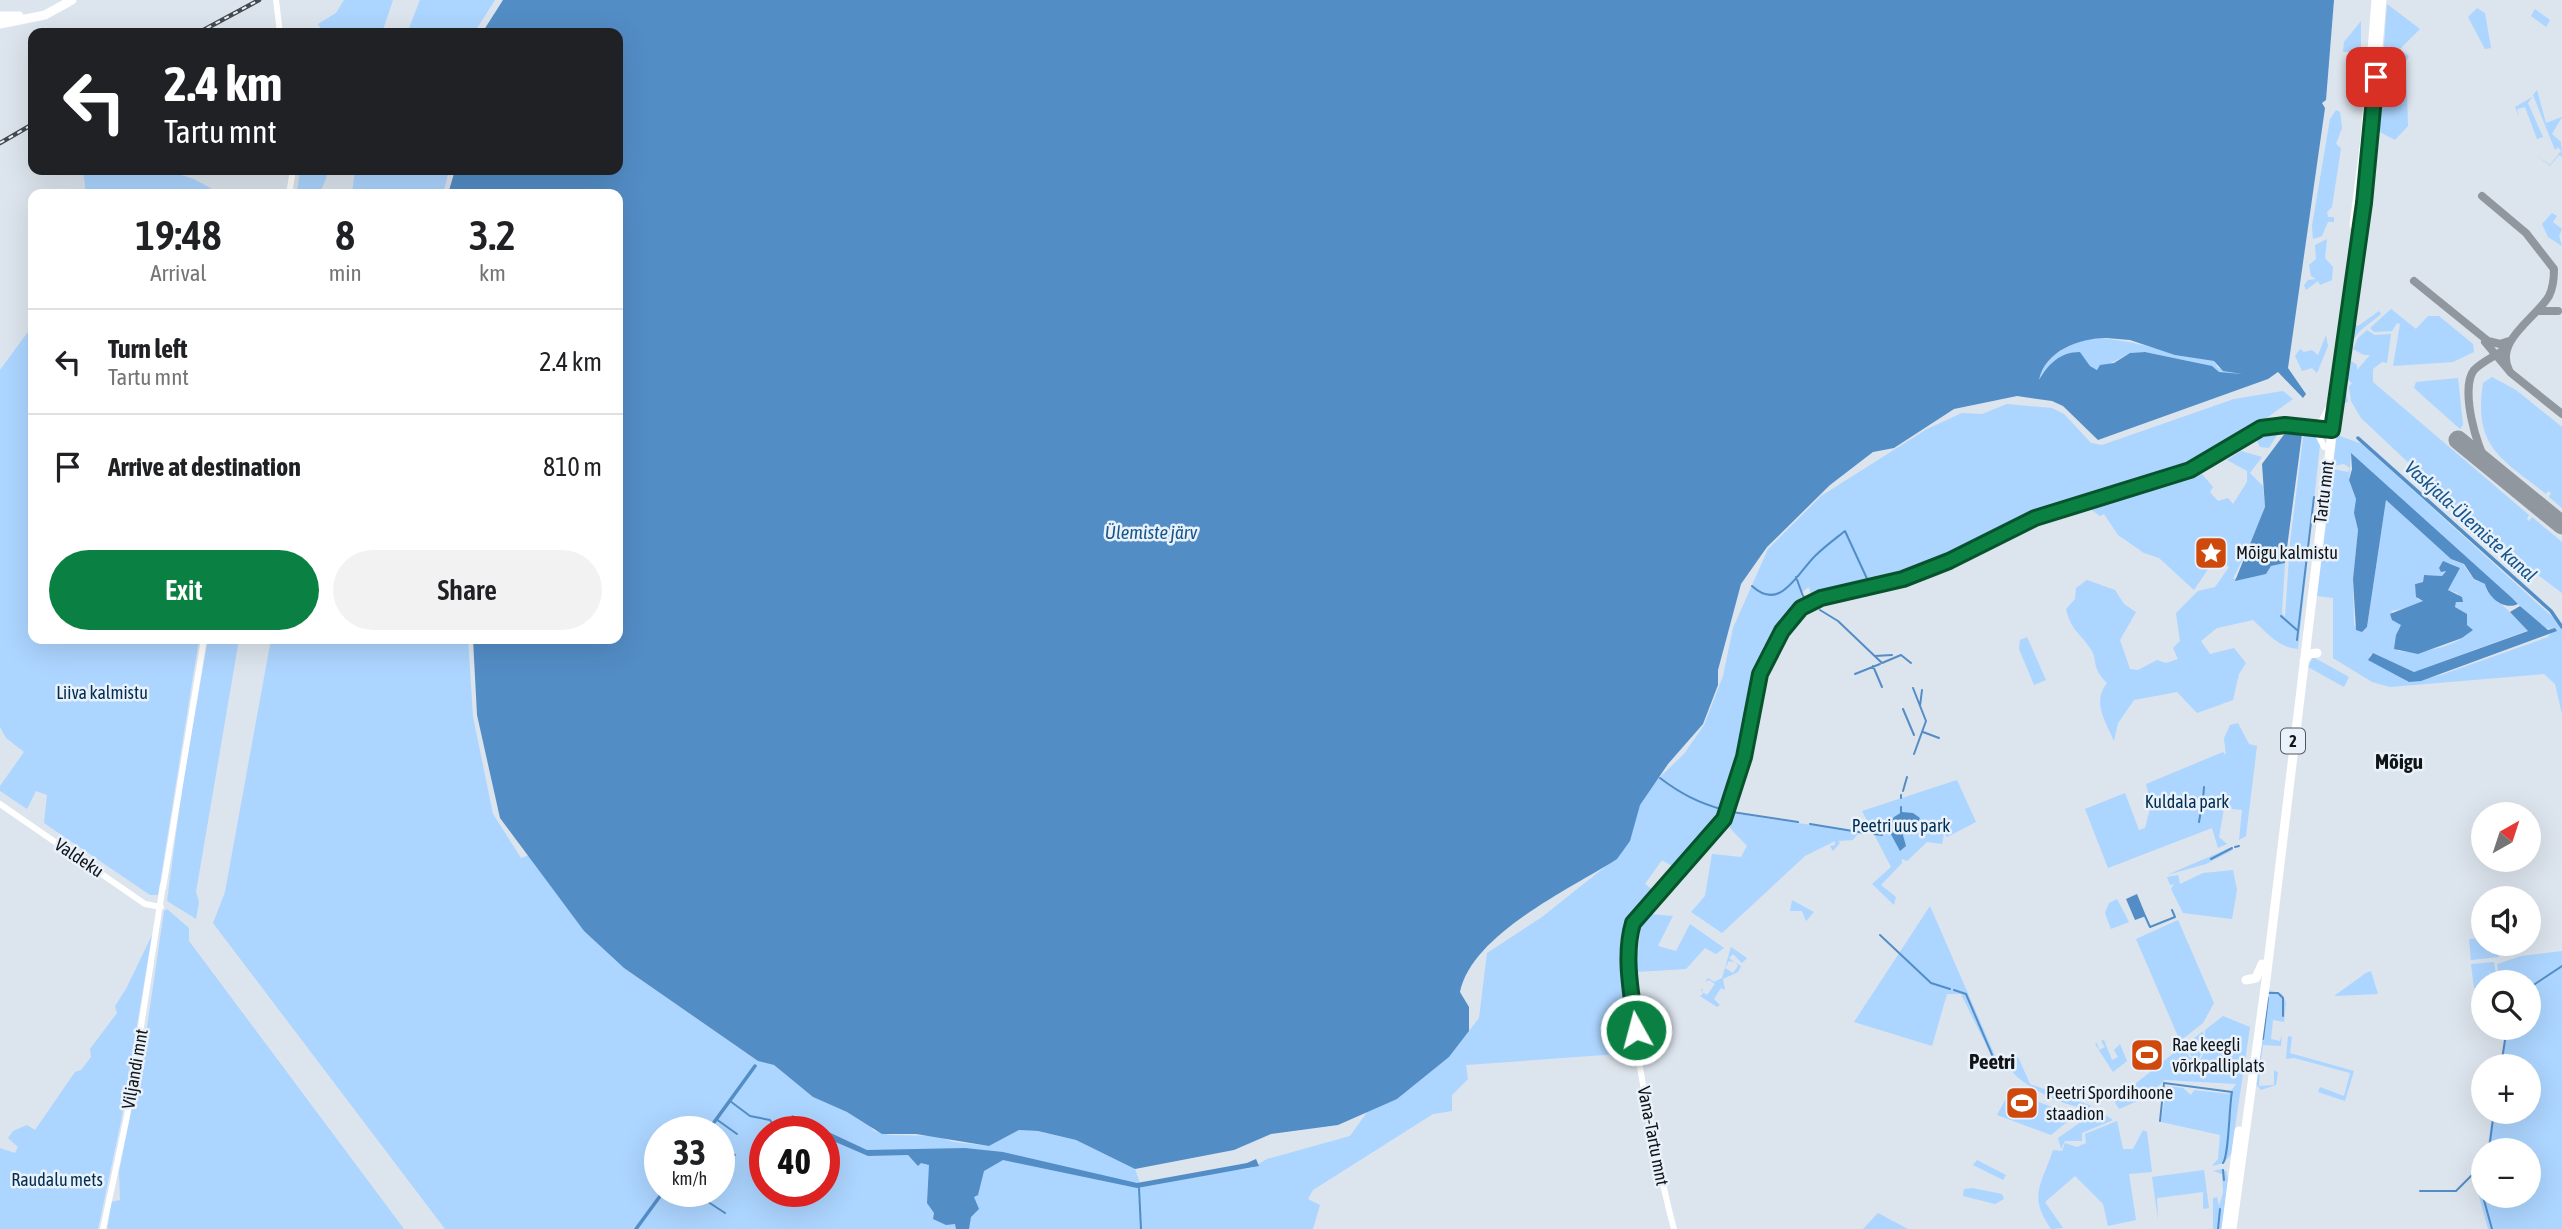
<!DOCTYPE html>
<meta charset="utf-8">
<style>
body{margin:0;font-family:"Asap Condensed",sans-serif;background:#f2f2f2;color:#202124;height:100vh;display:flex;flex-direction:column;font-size:26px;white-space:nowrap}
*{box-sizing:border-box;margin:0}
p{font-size:23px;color:#757577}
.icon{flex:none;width:38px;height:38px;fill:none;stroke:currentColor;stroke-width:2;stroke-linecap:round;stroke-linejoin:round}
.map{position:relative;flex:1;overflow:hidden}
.panel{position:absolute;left:28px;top:189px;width:595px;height:455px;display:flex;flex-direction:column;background:#fff;border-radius:14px;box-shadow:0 7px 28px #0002}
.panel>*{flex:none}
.banner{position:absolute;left:28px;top:28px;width:595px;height:147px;border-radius:14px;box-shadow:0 7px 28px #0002;background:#202124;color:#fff;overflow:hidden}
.needle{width:46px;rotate:39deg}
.fabs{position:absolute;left:2471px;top:802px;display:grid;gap:14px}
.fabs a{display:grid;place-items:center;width:70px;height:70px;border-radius:50%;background:#fff;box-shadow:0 7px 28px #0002;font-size:35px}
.speed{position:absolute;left:644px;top:1116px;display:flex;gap:14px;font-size:35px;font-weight:700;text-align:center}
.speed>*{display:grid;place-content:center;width:91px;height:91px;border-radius:50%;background:#fff;box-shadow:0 7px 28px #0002;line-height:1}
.speed small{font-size:18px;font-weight:400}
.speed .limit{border:10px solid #d22;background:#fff;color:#111}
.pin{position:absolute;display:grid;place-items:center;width:60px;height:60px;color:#fff;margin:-30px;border-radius:14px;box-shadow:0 4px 10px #0006}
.me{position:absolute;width:77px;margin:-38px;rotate:353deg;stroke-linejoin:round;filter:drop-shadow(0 0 5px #0008)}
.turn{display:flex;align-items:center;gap:24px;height:147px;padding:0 21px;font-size:32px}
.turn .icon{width:91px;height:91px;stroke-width:2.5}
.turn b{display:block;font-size:49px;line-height:60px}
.eta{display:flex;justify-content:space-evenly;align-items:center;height:119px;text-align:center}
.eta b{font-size:42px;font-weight:600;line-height:49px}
.primary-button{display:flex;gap:14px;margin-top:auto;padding:14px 21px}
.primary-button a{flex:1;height:80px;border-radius:42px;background:#0b8043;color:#fff;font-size:28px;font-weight:600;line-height:80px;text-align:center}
.primary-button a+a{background:#f2f2f2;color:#202124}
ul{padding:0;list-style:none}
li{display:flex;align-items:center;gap:21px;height:105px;padding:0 21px;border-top:2px solid #e0e0e0}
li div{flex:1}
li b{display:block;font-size:26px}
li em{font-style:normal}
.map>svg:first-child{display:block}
.green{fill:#acd5ff;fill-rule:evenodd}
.water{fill:#538dc6;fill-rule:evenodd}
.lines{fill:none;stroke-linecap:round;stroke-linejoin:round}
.stream{stroke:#538dc6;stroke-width:2}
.canal{stroke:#538dc6;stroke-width:3.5}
.taxiway{stroke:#90979e;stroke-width:8}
.runway{stroke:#90979e;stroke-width:19}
.secondary{stroke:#fff;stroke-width:6}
.highway{stroke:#fff;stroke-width:9}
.rail-casing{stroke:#454a4e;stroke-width:4.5}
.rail{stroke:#e9f2fb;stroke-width:2;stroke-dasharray:5;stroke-linecap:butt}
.route-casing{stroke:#07532c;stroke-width:18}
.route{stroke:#0b8043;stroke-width:12}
.labels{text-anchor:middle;stroke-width:5;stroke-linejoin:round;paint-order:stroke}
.shield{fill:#e9f2fb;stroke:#52575c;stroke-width:2}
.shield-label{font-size:16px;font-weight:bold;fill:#121518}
.street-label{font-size:18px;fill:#121518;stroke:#e9f2fb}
.poi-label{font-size:18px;fill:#121518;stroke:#e9f2fb;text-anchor:start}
.park-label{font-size:18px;fill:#002d52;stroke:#e9f2fb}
.water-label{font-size:19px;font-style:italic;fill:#17558b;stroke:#e9f2fb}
.quarter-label{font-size:21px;font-weight:bold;fill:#121518;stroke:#e9f2fb}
</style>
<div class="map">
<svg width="2562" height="1229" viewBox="0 0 2562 1229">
<rect width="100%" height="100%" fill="#dce4ed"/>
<path class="green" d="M 344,0 L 393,0 L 382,33 L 323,33 L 318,24 L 336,13 Z
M 420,0 L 495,0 L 474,33 L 407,33 Z
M 2387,4 L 2420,29 L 2400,49 L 2409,56 L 2406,62 L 2408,126 L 2395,140 L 2378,131 Z
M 2477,8 L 2485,13 L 2491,48 L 2485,49 L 2468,17 Z
M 2535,9 L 2550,20 L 2546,27 L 2531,16 Z
M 2361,21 L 2361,66 L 2352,72 L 2352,52 L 2343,52 L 2344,42 Z
M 2537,90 L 2546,123 L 2562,117 L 2552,134 L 2561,142 L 2562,157 L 2559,155 L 2550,166 L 2537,156 L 2550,165 L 2561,151 L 2558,147 L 2555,150 L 2533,95 Z
M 2532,97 L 2528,103 L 2543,137 L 2537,139 L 2525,107 L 2517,109 L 2519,117 L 2515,107 Z
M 2336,110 L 2340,112 L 2342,128 L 2336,144 L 2341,148 L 2332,207 L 2327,212 L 2328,217 L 2334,217 L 2334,222 L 2328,222 L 2322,236 L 2313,239 L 2312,226 L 2330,119 Z
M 83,170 L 165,170 L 194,179 L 212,189 L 234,191 L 234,194 L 86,194 Z
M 300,170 L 327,170 L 326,179 L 319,194 L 297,194 Z
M 355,170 L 449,170 L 443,194 L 352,194 Z
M 2552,213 L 2557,216 L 2553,222 L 2562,229 L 2559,236 L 2562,246 L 2548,237 L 2542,224 Z
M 2327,239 L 2325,258 L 2333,267 L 2332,280 L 2320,285 L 2318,281 L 2306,290 L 2304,285 L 2308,280 L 2316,279 L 2311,276 L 2309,265 L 2316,259 L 2315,245 Z
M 2360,283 L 2353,324 L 2358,326 L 2379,311 L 2381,314 C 2373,322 2363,326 2356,336 C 2344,352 2344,384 2348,402 L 2341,404 L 2350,318 Z
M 2391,309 L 2416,329 L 2428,316 L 2439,316 L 2473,344 L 2474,352 L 2453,362 L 2393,366 L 2400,324 L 2397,323 L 2392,331 L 2374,332 L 2370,328 Z
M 33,325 L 33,639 L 199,639 L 158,895 L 150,895 L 44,823 L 47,795 L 36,791 L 27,809 L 0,791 L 0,786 L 24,752 L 6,738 L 0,727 L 0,370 Z
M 2367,330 L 2375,335 L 2391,334 L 2387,363 L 2382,362 L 2373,369 L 2373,382 L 2529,515 L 2527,519 L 2529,521 L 2532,517 L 2562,542 L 2562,593 L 2485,535 L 2361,418 L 2351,401 L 2349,387 L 2352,383 L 2348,380 L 2351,361 L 2357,365 L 2357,370 L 2370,355 L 2364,355 L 2353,349 L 2358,338 Z
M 2326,335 L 2328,346 L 2317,373 L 2312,368 L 2302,371 L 2295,356 L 2300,349 L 2304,352 L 2312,350 L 2318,355 Z
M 2093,338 C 2135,339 2172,355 2214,361 L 2218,368 L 2242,375 L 2218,372 L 2188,361 L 2145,352 L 2130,353 L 2098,370 L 2090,366 L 2080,352 C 2058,352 2054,368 2039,380 C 2045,355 2069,343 2093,338 Z
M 2492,377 L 2516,390 L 2562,427 L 2562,508 L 2549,497 L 2551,493 L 2548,491 L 2546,494 C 2502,459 2473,448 2483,383 Z
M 2458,378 L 2463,425 L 2460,429 L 2414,388 L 2416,382 Z
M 2283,391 L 2293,399 L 2239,438 L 2194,464 L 2026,517 L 1922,566 L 1868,583 L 1811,595 L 1809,587 L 1802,592 L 1800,604 L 1764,646 L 1754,675 L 1726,806 L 1708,833 L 1677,869 L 1662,860 L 1645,884 L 1657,893 C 1617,927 1624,961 1629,1009 C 1630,1024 1635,1038 1632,1053 L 1466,1065 L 1468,1079 L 1452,1095 L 1452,1111 L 1433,1114 L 1313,1190 L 1308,1199 L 1320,1205 L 1313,1229 L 445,1229 L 213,923 L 225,892 L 271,639 L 468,639 L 473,717 L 493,814 L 521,858 L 529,855 L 584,931 L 624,968 L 758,1061 L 774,1065 L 813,1097 L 847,1112 L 869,1125 L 874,1131 L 890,1135 L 936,1136 L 954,1142 L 989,1146 L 1019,1130 L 1038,1131 L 1076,1140 L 1135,1169 L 1140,1183 L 1252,1168 L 1267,1159 L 1350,1136 L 1370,1108 L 1397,1099 L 1449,1057 L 1479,1018 L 1487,953 L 1542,917 L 1620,855 L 1641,795 L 1684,754 L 1704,725 L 1723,676 L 1733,628 L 1768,549 L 1821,496 L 1927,429 L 1962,413 L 1982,414 L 2007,404 L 2052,408 L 2064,414 L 2091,443 L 2102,445 L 2234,399 ZM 660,1132 L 719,1132 L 719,1192 L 660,1192 ZM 765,1132 L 824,1132 L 824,1192 L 765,1192 Z
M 2280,430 L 2269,448 L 2260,447 L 2257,441 L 2264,431 Z
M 2304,430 L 2316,435 L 2320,445 L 2298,649 C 2279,648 2267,633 2253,620 L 2217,628 L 2201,641 L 2210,654 L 2234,648 L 2246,663 L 2239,674 L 2233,700 L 2197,713 L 2177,692 L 2134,700 L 2118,723 L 2114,741 C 2105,721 2092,702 2107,683 C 2090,666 2099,661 2090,648 C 2079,632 2071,630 2066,609 L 2075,599 L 2076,588 L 2087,580 L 2115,590 L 2124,604 L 2136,612 L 2120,640 L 2130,669 L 2138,670 L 2157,660 L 2166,663 L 2178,659 L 2173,648 L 2180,641 L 2176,613 L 2198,591 L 2215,587 L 2229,567 L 2215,559 L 2194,590 L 2159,558 L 2144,553 L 2118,535 L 2104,514 L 2100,516 L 2088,507 L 2104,501 L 2112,506 L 2106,500 L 2202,474 L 2213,487 L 2210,492 L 2218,501 L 2228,498 L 2233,504 L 2247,482 L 2247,471 L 2227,460 L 2241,451 L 2262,457 L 2250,473 L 2263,486 L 2265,507 L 2262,518 L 2233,579 L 2266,574 L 2271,566 L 2285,563 L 2282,613 L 2285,617 L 2290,543 Z
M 2337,435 L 2362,444 L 2557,621 L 2562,630 L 2562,714 L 2555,684 L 2544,674 L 2390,687 L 2372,682 L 2333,658 L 2333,598 L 2317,596 L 2333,469 L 2348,472 L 2350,468 L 2344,464 L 2333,466 ZM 2351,455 L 2545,628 L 2553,629 L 2548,637 L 2441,675 L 2408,682 L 2369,656 L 2373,653 L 2414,672 L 2529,630 L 2487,591 L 2485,584 L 2474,580 L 2463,564 L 2451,559 L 2386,500 L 2367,627 L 2362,632 L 2354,625 L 2353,579 L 2358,530 L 2355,518 L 2356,499 L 2349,480 ZM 2449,563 L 2460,568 L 2448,590 L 2457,593 L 2463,602 L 2456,602 L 2455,607 L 2467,615 L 2467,625 L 2472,630 C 2456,648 2420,654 2398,651 L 2396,635 L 2402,625 L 2391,611 L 2412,607 L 2423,601 L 2417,599 L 2416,583 L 2423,582 L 2424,575 L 2442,576 Z
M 2027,637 L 2046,680 L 2034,685 L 2019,649 L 2020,640 Z
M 208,639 L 239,639 L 196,892 L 199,902 L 196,919 L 167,901 L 183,782 Z
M 2313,657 L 2349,677 L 2344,687 L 2308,667 Z
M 2238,723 L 2249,744 L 2257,746 L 2246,836 L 2239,840 L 2242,810 L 2224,808 L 2219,837 L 2227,844 L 2218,848 L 2212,828 L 2108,868 L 2085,809 L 2125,793 L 2139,830 L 2145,828 L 2151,805 L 2146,784 L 2223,752 L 2226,755 L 2224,738 L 2230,725 Z
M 1957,780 L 1976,822 L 1947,837 L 1944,834 L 1942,844 L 1927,842 L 1907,861 L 1902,859 L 1902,863 L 1881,885 L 1896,897 L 1894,905 L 1872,884 L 1891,867 L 1862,811 Z
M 1732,813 L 1859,832 L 1853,840 L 1838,841 L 1840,843 L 1833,851 L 1830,846 L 1835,845 L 1835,841 L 1805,856 L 1722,933 L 1691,912 L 1705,896 L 1712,854 L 1741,857 L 1747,846 L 1730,828 Z
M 2232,847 L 2233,850 L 2206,864 L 2167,875 Z
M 2233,870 L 2237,890 L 2232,919 L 2183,913 L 2171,889 L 2174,884 L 2170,885 L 2167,877 L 2178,875 L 2180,884 L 2203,873 Z
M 2117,899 L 2129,922 L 2111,929 L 2105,913 L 2109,903 Z
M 1792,900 L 1814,912 L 1806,921 L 1802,911 L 1790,911 Z
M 1930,906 L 2000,1067 L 1982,1059 L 1983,1056 L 1988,1059 L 1992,1057 L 1961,994 L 1947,994 L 1932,1046 L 1854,1022 Z
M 167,909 L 189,928 L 189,941 L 404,1229 L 108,1229 L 107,1226 L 104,1229 L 108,1225 L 111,1202 L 120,1200 L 119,1172 L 145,1041 L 164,911 Z
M 1650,914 L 1673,916 L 1658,946 L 1676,951 L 1690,924 L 1724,948 L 1716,954 L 1705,948 L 1686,969 L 1636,972 L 1641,924 Z
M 2178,920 L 2214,1003 L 2203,1023 L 2180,1041 L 2136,939 Z
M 152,935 L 121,1121 L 98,1229 L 0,1229 L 0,1148 L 15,1153 L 18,1147 L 8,1138 L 13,1131 L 27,1125 L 35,1130 L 75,1072 L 81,1070 L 91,1057 L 90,1049 L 117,1013 L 115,1006 L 126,989 Z
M 2483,938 L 2483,943 L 2498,943 L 2499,957 L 2471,960 L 2469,939 Z
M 1731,947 L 1747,958 L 1742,963 L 1733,954 L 1729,958 L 1734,962 L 1729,961 L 1725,968 L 1733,973 L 1738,966 L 1736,963 L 1741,966 L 1738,972 L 1723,979 L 1725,990 L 1721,988 L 1714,999 L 1720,1005 L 1717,1007 L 1700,996 L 1703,994 L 1701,990 L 1703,988 L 1702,992 L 1707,995 L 1715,984 L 1709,980 L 1705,982 L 1708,978 L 1714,982 L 1722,978 Z
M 2562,951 L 2562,1229 L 2488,1229 L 2479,1196 L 2483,1173 L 2483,1195 L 2529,1195 L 2529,1150 L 2487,1150 L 2493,1111 L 2529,1111 L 2529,1066 L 2501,1066 L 2507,1027 L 2529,1027 L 2529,982 L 2500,982 L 2497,964 L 2521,956 Z
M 2494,962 L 2496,975 L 2491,976 L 2489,970 L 2490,982 L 2483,982 L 2483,987 L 2474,988 L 2471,964 Z
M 2371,971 L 2378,994 L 2334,996 L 2366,973 Z
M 2269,990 L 2282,994 L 2286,1002 L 2284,1022 L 2273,1020 L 2271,1039 L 2280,1041 L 2282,1035 L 2281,1046 L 2263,1045 L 2260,1066 L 2264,1069 L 2260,1070 L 2259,1086 L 2274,1085 L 2274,1070 L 2278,1073 L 2276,1085 L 2261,1090 L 2256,1084 Z
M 1639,1011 L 1664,1011 L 1662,1034 L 1640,1033 Z
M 2223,1016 L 2250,1027 L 2231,1154 L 2224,1163 L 2212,1166 L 2218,1159 L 2220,1135 L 2161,1122 L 2167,1086 L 2183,1088 L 2191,1095 L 2194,1090 L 2229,1094 L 2236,1084 L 2165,1080 L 2147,1097 L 2119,1109 L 2114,1101 L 2185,1044 L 2189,1057 L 2200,1060 L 2208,1045 L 2204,1042 L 2206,1046 L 2199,1058 L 2191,1056 L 2188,1043 L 2203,1031 L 2204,1041 L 2205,1030 Z
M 2288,1036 L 2292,1037 L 2290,1053 L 2354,1071 L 2345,1101 L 2318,1092 L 2320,1087 L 2344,1096 L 2350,1073 L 2294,1058 L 2286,1059 Z
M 2104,1040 L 2112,1060 L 2118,1057 L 2114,1050 L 2120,1044 L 2127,1061 L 2113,1072 L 2095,1044 L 2097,1043 L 2099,1050 L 2105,1047 L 2101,1041 Z
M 2018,1057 L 2030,1084 L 2092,1106 C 2076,1114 2017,1084 2010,1068 Z
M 2010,1091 L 2070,1114 L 2067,1122 L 2051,1135 L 1997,1115 Z
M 2098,1110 L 2113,1120 L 2082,1133 L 2082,1141 L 2065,1141 L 2061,1149 L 2058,1138 Z
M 2117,1121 L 2123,1149 L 2133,1149 L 2143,1130 L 2147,1132 L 2152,1172 L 2129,1174 L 2136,1220 L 2108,1226 L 2103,1204 L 2075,1176 L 2045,1202 L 2063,1228 L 2051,1229 C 2028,1196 2041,1186 2053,1150 L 2062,1151 L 2065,1143 L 2077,1147 L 2086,1143 L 2085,1134 Z
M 1977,1160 L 2006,1175 L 2003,1180 L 1973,1165 Z
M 2222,1169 L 2226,1171 L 2228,1179 L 2222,1229 L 2213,1229 L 2213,1198 L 2217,1197 L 2219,1206 L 2223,1193 L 2222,1174 L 2213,1171 Z
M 2204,1170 L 2209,1208 L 2204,1209 L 2203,1208 L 2203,1192 L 2157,1198 L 2158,1220 L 2152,1177 Z
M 1972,1188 L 2002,1194 L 2004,1199 L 1995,1204 L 1963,1196 L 1964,1189 Z
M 1878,1213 L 1908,1229 L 1863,1229 Z"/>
<path class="water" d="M 503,0 L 2334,0 L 2326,100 L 2322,103 L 2325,108 L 2288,368 L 2306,394 L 2303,398 L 2278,372 L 2268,379 L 2098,440 L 2063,406 L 2052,401 L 2017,396 L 1954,409 L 1894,448 L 1873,452 L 1830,485 L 1767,547 L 1741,584 L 1718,670 L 1718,685 L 1703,724 L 1668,764 L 1640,805 L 1630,841 L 1617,859 C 1570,889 1472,934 1460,992 L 1469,1007 L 1469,1031 L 1449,1057 L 1397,1099 L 1338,1125 L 1271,1134 L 1234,1150 L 1135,1169 L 1076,1140 L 1038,1131 L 1019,1130 L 989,1146 L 916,1134 L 882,1134 L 847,1112 L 813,1097 L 774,1065 L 758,1061 L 624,968 L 584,931 L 500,818 L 477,715 L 473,639 L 618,639 L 618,194 L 448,194 L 455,170 L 618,170 L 618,33 L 482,33 ZM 2106,338 L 2130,340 L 2175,355 L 2214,361 L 2223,371 L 2242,374 L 2219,372 L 2212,366 L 2145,352 L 2130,353 L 2114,363 L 2100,365 L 2097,370 L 2090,366 L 2080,352 C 2059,352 2048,365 2039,380 C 2045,351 2079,338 2106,338 Z
M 2289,428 L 2302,434 L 2285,563 L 2271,566 L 2266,574 L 2235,581 L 2265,507 L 2262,464 Z
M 2351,453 L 2512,598 L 2518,604 C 2504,611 2488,597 2485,584 L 2474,579 L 2464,564 L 2451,559 L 2386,500 L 2367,627 L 2362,632 L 2356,630 L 2353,579 L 2358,530 L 2354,513 L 2356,499 L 2349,480 L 2352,469 Z
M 2443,561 L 2460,568 L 2448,590 L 2462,597 L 2463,602 L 2456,602 L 2455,607 L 2467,614 L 2467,625 L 2473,630 L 2462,638 L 2418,654 L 2394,649 L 2396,635 L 2401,625 L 2392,620 L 2390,614 L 2423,601 L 2416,597 L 2415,584 L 2423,582 L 2424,575 L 2442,576 L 2446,571 L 2441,572 L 2439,568 Z
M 2520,606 L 2548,630 L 2555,628 L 2557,631 L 2421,681 L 2409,682 L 2368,660 L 2373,653 L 2414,672 L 2528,631 L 2510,612 Z
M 1902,812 L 1913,813 L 1920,818 L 1915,829 L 1901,828 L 1906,846 L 1900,851 L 1887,827 L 1894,817 Z
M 2137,894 L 2146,916 L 2135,920 L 2126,899 Z
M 792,1115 L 867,1150 L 965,1148 L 1003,1152 L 1137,1183 L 1247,1163 L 1256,1159 L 1259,1166 L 1137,1188 L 1003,1160 L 984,1171 L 978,1195 L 974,1197 L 979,1209 L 971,1217 L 969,1229 L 956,1229 L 955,1224 L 946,1225 L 933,1219 L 934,1213 L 927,1203 L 929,1165 L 921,1163 L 918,1166 L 908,1155 L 868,1156 L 824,1137 L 824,1132 C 812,1132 800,1128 790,1120 Z"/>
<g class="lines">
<path class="stream" d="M 387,33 L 388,31
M 1796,577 L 1803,596 L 1809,600
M 1752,586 C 1780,612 1796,575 1815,556 C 1824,547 1835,539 1845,531 L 1869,583
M 1820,610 L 1838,621 L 1882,663 L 1901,655 L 1911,663
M 2281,616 L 2297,630
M 2297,640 L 2314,497
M 1875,656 L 1892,655
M 1873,666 L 1882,687
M 1855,674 L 1880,664
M 1913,688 L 1926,721 L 1914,754
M 1920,706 L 1922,690
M 1903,709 L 1914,735
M 1923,732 L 1939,738
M 1660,778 C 1681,794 1699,803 1724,810
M 1903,791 L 1907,777
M 1901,798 L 1901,795
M 2203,800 L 2204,787
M 1901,807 L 1901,813
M 1732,812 L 1798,822
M 2199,822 L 2202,804
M 1810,824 L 1865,833
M 1874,834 L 1882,835
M 2235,847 L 2239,846
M 2211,859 L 2232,848
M 2145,916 L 2150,927 L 2175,917 L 2172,910
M 1880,935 L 1931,983 L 1950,989
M 2529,988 L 2562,966
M 1954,990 L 1966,994 L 1996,1064
M 2269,993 L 2278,993 L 2283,998 L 2283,1016
M 2263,1039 L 2268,998
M 2501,1066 L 2507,1027
M 730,1101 L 750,1116 L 770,1120 L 774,1126 L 790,1118
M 716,1119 L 737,1134
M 2160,1121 L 2164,1083 L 2232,1092 C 2229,1106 2229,1156 2223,1163
M 719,1144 L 735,1155
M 2489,1150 L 2494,1111
M 719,1165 L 720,1165
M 2223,1170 L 2224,1180
M 2483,1185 L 2482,1193 L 2492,1229
M 1139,1188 L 1141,1229
M 2420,1191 L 2456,1191 L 2473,1174
M 693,1192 L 725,1213
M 2218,1229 L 2220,1209"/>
<path class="canal" d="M 2358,438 L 2551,611 L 2562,627
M 707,1132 L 755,1066
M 636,1229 L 663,1192"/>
<path class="taxiway" d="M 2482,196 L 2526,233 L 2554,269 C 2554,277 2553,288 2549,296 C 2536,318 2494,341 2509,370
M 2414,281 L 2488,341 L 2500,344 L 2509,341
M 2538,311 L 2558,311
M 2485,342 L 2511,373 L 2562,414
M 2489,465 C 2476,449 2460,388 2474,370 C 2483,361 2496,356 2506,348"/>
<path class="runway" d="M 2458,440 L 2562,525"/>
<path class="secondary" d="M 276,0 L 280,33
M 289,194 L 293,170
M 2314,425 L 2322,420 L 2330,405
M 2306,429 L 2318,435 L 2324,447
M 0,804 L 145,904 L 161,907
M 163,888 L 204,639
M 103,1229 L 127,1116 L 163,885
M 1674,1229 C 1660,1178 1612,961 1635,921 C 1641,910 1652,903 1661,894 C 1687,868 1722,835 1732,800 C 1750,744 1750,647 1800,608 C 1820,594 1875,589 1902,579 C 1944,565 1981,542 2021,524 C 2063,505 2108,494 2152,482 C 2170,477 2189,471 2205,463 C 2248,439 2278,408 2332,430"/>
<path class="highway" d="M 0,16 L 19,16
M 0,24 L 45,15 L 72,0
M 2354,225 L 2365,139 L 2376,0
M 2304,661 L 2309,654 L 2317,653
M 2246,980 L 2256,978 L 2262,964
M 2226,1229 L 2239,1131
M 2232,1229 L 2265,988 L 2348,300 L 2367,175 L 2382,0"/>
<defs>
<path id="rail" d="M 198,33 L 259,0
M 0,143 L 33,124"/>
</defs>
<use href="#rail" class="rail-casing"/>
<use href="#rail" class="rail"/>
</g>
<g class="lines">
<defs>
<path id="route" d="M 1636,1030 C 1632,996 1623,957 1633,923 L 1724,819 L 1744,757 L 1760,674 L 1782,631 L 1801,608 L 1821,598 L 1903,579 L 1949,561 L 2035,518 L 2190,470 L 2261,428 L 2285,425 L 2332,430 L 2364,203 L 2376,77"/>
</defs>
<use href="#route" class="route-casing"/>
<use href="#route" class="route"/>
</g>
<defs>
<symbol id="sight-square" viewBox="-11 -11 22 22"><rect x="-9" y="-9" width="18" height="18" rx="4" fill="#cf490c" stroke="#e9f2fb"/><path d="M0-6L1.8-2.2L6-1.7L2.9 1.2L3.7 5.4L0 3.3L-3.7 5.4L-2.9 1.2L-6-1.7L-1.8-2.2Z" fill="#fff"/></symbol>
<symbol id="stadium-square" viewBox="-11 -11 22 22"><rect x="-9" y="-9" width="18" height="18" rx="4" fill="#cf490c" stroke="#e9f2fb"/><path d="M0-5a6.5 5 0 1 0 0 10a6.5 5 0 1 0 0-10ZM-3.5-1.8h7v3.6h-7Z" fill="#fff"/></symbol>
</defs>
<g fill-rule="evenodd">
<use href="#sight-square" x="2192" y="534" width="38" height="38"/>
<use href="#stadium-square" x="2128" y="1036" width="38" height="38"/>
<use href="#stadium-square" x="2003" y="1084" width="38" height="38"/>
</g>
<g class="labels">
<rect class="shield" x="2281" y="728.5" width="24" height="25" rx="5"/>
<g class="shield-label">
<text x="2293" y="747">2</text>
</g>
<g class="street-label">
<text transform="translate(2324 492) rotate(-83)" y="6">Tartu mnt</text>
<text transform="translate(79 858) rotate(34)" y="6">Valdeku</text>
<text transform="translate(135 1069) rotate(-80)" y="6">Viljandi mnt</text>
<text transform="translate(1653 1136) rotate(79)" y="6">Vana-Tartu mnt</text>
</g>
<g class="poi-label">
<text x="2236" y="559">Mõigu kalmistu</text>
<text x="2172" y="1051">Rae keegli<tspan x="2172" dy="21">võrkpalliplats</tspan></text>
<text x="2046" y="1099">Peetri Spordihoone<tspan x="2046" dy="21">staadion</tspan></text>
</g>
<g class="park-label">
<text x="102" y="699">Liiva kalmistu</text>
<text x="2187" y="808">Kuldala park</text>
<text x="1901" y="832">Peetri uus park</text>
<text x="57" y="1186">Raudalu mets</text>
</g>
<g class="water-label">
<text transform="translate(2471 521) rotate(42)" y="7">Vaskjala-Ülemiste kanal</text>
<text x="1151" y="539">Ülemiste järv</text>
</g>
<g class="quarter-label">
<text x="2399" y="769">Mõigu</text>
<text x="1992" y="1069">Peetri</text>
</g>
</g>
</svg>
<div class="fabs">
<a><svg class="needle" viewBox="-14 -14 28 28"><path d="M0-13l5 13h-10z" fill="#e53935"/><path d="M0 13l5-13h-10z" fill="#757577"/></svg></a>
<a><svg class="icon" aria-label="sound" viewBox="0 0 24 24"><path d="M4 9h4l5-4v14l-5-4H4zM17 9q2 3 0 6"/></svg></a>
<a><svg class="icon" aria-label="search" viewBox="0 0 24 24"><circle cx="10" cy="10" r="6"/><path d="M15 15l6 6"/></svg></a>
<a>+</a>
<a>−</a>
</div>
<div class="speed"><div>33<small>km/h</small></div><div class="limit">40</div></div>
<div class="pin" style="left:2376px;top:77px;background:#d93025"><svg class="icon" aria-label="arrive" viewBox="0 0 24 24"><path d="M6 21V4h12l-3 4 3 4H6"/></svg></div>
<svg class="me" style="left:1636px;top:1030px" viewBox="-20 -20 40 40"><circle r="17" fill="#0b8043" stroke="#fff" stroke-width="3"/><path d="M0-11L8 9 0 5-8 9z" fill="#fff"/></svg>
<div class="banner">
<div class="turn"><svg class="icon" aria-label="left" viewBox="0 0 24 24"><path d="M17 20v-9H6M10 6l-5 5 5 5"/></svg><div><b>2.4 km</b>Tartu mnt</div></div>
</div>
<section class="panel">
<div class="eta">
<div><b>19:48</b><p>Arrival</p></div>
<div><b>8</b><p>min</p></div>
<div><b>3.2</b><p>km</p></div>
</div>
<ul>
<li><svg class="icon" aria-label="left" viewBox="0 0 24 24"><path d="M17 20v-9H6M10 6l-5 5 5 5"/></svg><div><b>Turn left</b><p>Tartu mnt</p></div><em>2.4 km</em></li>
<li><svg class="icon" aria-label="arrive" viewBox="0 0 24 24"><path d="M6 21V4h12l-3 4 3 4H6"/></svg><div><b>Arrive at destination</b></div><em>810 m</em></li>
</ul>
<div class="primary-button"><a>Exit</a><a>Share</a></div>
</section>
</div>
